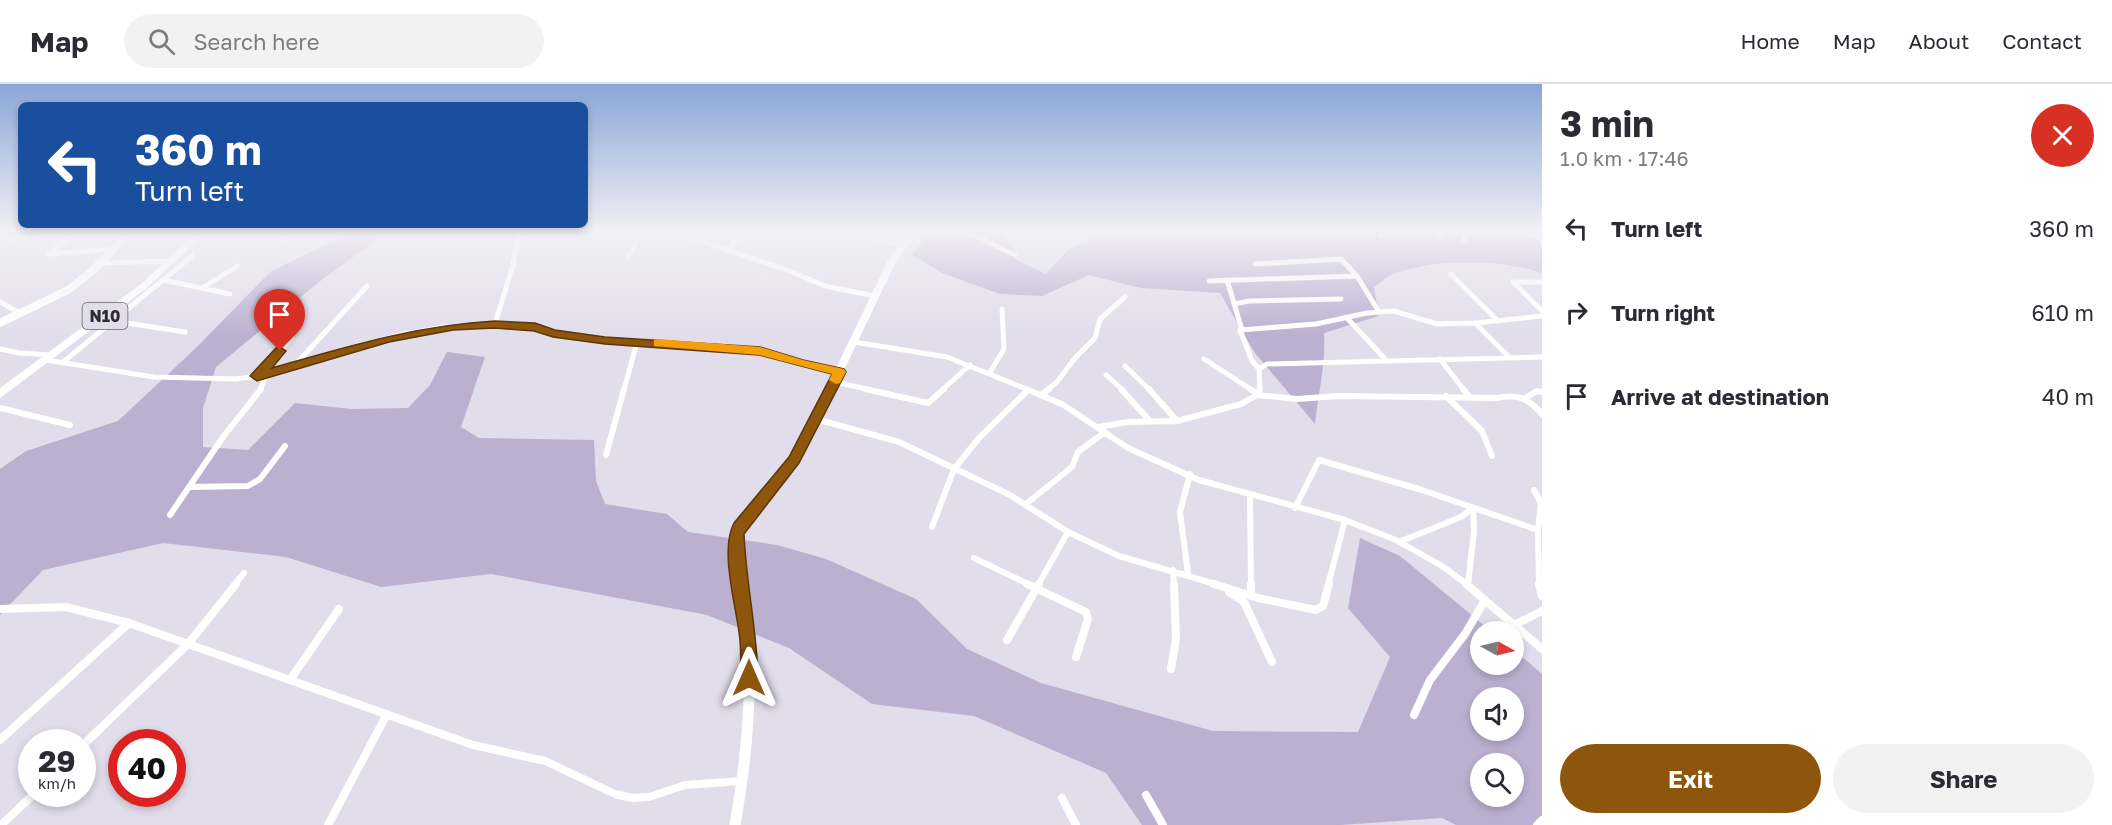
<!DOCTYPE html>
<meta charset="utf-8">
<style>
body{margin:0;font-family:"Golos Text",sans-serif;background:#f2f2f3;color:#2b2b33;height:100vh;display:flex;flex-direction:column;font-size:22px;white-space:nowrap}
*{box-sizing:border-box;margin:0}
p{font-size:20px;color:#7c7c81}
.icon{flex:none;width:33px;height:33px;fill:none;stroke:currentColor;stroke-width:2;stroke-linecap:round;stroke-linejoin:round}
.map{position:relative;flex:1;overflow:hidden}
.panel{display:flex;flex-direction:column;background:#fff;width:570px}
.panel>*{flex:none}
.guide{position:absolute;left:18px;top:18px;width:570px;height:126px;border-radius:9px;box-shadow:0 3px 9px #0003;background:#1a4fa0;color:#fff;overflow:hidden}
.needle{width:39px;rotate:98deg}
.buttons{position:absolute;left:1470px;top:537px;display:grid;gap:12px}
.buttons a{display:grid;place-items:center;width:54px;height:54px;border-radius:50%;background:#fff;box-shadow:0 3px 9px #0003;font-size:30px}
.speed{position:absolute;left:18px;top:645px;display:flex;gap:12px;font-size:30px;font-weight:700;text-align:center}
.speed>*{display:grid;place-content:center;width:78px;height:78px;border-radius:50%;background:#fff;box-shadow:0 3px 9px #0003;line-height:1}
.speed small{font-size:15px;font-weight:400}
.speed .limit{border:9px solid #d22;background:#fff;color:#111}
.pin{position:absolute;display:grid;place-items:center;width:51px;height:51px;color:#fff;margin:-62px -26px;border-radius:50% 50% 50% 0;rotate:-45deg;box-shadow:0 0 6px #0007}
.pin .icon{rotate:45deg}
.me{position:absolute;width:66px;margin:-33px;rotate:0deg;stroke-linejoin:round;filter:drop-shadow(0 0 4px #0008)}
.turn{display:flex;align-items:center;gap:21px;height:126px;padding:0 18px;font-size:27px}
.turn .icon{width:78px;height:78px;stroke-width:2.5}
.turn b{display:block;font-size:42px;line-height:51px}
.round{display:grid;place-items:center;flex:none;width:63px;height:63px;border-radius:32px;background:#f2f2f3}
.head{display:flex;align-items:center;justify-content:space-between;height:102px;padding:0 18px}
h1{font-size:36px;font-weight:700;line-height:45px}
.action{display:flex;gap:12px;margin-top:auto;padding:12px 18px}
.action a{flex:1;height:69px;border-radius:36px;background:#8e550d;color:#fff;font-size:24px;font-weight:700;line-height:69px;text-align:center}
.action a+a{background:#f2f2f3;color:#2b2b33}
ul{padding:0;list-style:none}
li{display:flex;align-items:center;gap:18px;height:84px;padding:0 18px}
li div{flex:1}
li b{display:block;font-size:22px}
li em{font-style:normal}
header{display:flex;align-items:center;gap:36px;box-sizing:border-box;height:84px;padding:0 30px;background:#fff;border-bottom:2px solid #e1e1e2}
header strong{font-size:28px}
nav{display:flex;gap:33px;margin-inline-start:auto;font-size:21px}
.search{width:420px;height:54px;background:#f2f2f3;display:flex;align-items:center;gap:15px;box-sizing:border-box;padding:0 21px;border-radius:33px;color:#7c7c81;font-size:22px}
main{display:flex;flex:1;min-height:0}
.map>svg:first-child{display:block}
.green{fill:#bbb0d0;fill-rule:evenodd}
.lines{fill:none;stroke-linecap:round;stroke-linejoin:round}
.street-far2{stroke:#fff;stroke-width:5}
.street-far1{stroke:#fff;stroke-width:6}
.street{stroke:#fff;stroke-width:8}
.secondary-far2{stroke:#fff;stroke-width:8}
.secondary-far1{stroke:#fff;stroke-width:9}
.secondary{stroke:#fff;stroke-width:11}
.highway{fill:#fff;fill-rule:evenodd}
.route{fill:#8e550d;stroke:#5c3708;stroke-width:1.5}
.slow{fill:#f59e0b}
.labels{text-anchor:middle;stroke-width:4.5;stroke-linejoin:round;paint-order:stroke}
.shield{fill:#e1ddeb;stroke:#64626a;stroke-width:1.5}
.shield-label{font-size:16px;font-weight:bold;fill:#2e2d32}
</style>
<header>
<strong>Map</strong>
<div class="search"><svg class="icon" aria-label="search" viewBox="0 0 24 24"><circle cx="10" cy="10" r="6"/><path d="M15 15l6 6"/></svg>Search here</div>
<nav><a>Home</a><a>Map</a><a>About</a><a>Contact</a></nav>
</header>
<main>
<div class="map">
<svg width="1542" height="741" viewBox="0 0 1542 741">
<rect width="100%" height="100%" fill="#e1ddeb"/>
<path class="green" d="M 353,147 L 389,147 L 324,194 L 216,283 L 203,324 L 203,363 L 248,366 L 295,319 L 351,325 L 408,324 L 430,301 L 447,268 L 485,273 L 461,343 L 479,354 L 594,356 L 596,397 L 605,420 L 667,430 L 688,448 L 777,461 L 826,475 L 916,515 L 967,565 L 1041,599 L 1213,647 L 1358,648 L 1390,573 L 1348,524 L 1360,454 L 1400,472 L 1491,547 L 1480,548 L 1480,580 L 1514,580 L 1514,566 L 1542,590 L 1542,741 L 1456,741 L 1442,734 L 1340,741 L 1142,741 L 1106,689 L 974,632 L 872,620 L 789,564 L 707,531 L 491,490 L 381,503 L 286,473 L 163,459 L 43,486 L 0,531 L 0,385 L 26,367 L 118,337 L 198,262 L 270,188 ZM 1480,614 L 1514,614 L 1514,646 L 1480,646 ZM 1480,680 L 1514,680 L 1514,712 L 1480,712 Z
M 931,147 L 1000,147 L 1013,163 L 1014,175 L 1046,190 L 1068,166 L 1090,155 L 1144,155 L 1168,147 L 1542,147 L 1542,189 C 1503,175 1427,174 1389,192 C 1384,195 1379,200 1374,203 L 1379,232 L 1324,249 C 1326,280 1318,310 1315,340 L 1255,269 L 1220,209 L 1141,204 L 1089,191 L 1042,212 L 1000,210 L 942,189 L 912,171 Z"/>
<g class="lines">
<path class="street-far2" d="M 77,147 L 49,170 L 114,165
M 685,147 L 690,153 L 792,188 L 825,202 L 875,212
M 859,147 L 875,154 L 903,161
M 965,147 L 1015,171
M 1188,147 L 1191,150
M 1522,147 L 1542,155
M 518,151 L 593,150 L 603,147
M 1381,152 L 1383,147
M 1440,152 L 1442,147
M 11,155 L 70,147
M 281,156 L 289,147
M 1464,156 L 1468,147
M 729,166 L 743,147
M 628,174 L 638,152 L 635,147
M 100,179 L 172,177
M 1255,180 L 1341,175 L 1357,192 L 1379,228
M 1451,190 L 1497,236
M 163,196 L 230,210
M 1227,196 L 1242,246
M 1209,197 L 1357,192
M 1542,198 L 1513,198 L 1542,227
M 202,204 L 237,182
M 0,218 L 22,230
M 1234,220 L 1249,217 L 1341,215
M 1347,234 L 1387,277
M 114,237 L 185,248
M 1475,239 L 1510,274
M 495,240 L 513,181 L 519,147
M 854,258 L 947,273 L 1029,306
M 0,265 L 19,269 L 53,271
M 1204,275 L 1252,306
M 1440,275 L 1464,306
M 46,276 L 154,293 L 237,295 L 274,289 L 357,262 L 400,251 L 444,243 L 489,240 L 522,242 L 603,256 L 756,267 L 840,288
M 62,279 L 192,172
M 297,279 L 367,202
M 1125,282 L 1150,306
M 1259,285 L 1252,277 L 1240,246 L 1316,240 L 1367,229 L 1394,227 L 1437,240 L 1475,239 L 1542,232
M 989,290 L 1004,265 L 1002,225
M 1106,291 L 1123,306
M 835,298 L 871,306
M 260,306 L 264,297 L 257,292 L 292,254
M 624,306 L 637,258
M 942,306 L 970,281
M 1047,306 L 1057,298 L 1075,274 L 1095,254 L 1100,235 L 1125,213
M 1260,306 L 1259,285 L 1267,280 L 1542,273"/>
<path class="street-far1" d="M 865,305 L 928,319 L 944,305
M 1026,305 L 1062,320 L 1128,364 L 1199,396 L 1345,436 L 1396,456 L 1442,482 L 1468,501
M 1121,305 L 1150,337
M 1149,305 L 1177,337
M 1250,305 L 1258,310
M 1463,305 L 1469,312
M 1041,311 L 1049,305
M 1257,311 L 1297,315 L 1338,312 L 1496,314 C 1518,310 1527,313 1542,330
M 1446,312 L 1482,347 L 1492,372
M 1527,313 L 1537,307 L 1542,308
M 0,324 L 70,341
M 816,335 L 899,358 L 1010,411 L 1068,448 L 1119,472 L 1219,501
M 1098,343 L 1128,338 L 1177,337 L 1241,320 L 1257,311 L 1260,305
M 606,371 L 624,305
M 189,403 L 248,402 L 260,395 L 285,362
M 1534,406 L 1541,419 L 1538,446 L 1539,501
M 1250,411 L 1251,501
M 1026,420 L 1072,383 L 1078,368 L 1105,348
M 1295,424 L 1319,376 L 1422,406 L 1538,446
M 170,431 L 223,353 L 261,305
M 932,443 L 954,385 L 979,354 L 1027,307
M 1399,458 L 1461,433 L 1473,424
M 974,474 L 1030,501
M 1173,486 L 1174,501
M 1188,490 L 1180,428 L 1190,390
M 234,501 L 244,489
M 1038,501 L 1068,448
M 1328,501 L 1345,436
M 1468,501 L 1474,447 L 1473,424"/>
<path class="street" d="M 1027,500 L 1086,528 L 1088,535 L 1076,573
M 1214,500 L 1258,514 L 1316,526 L 1323,522 L 1329,500
M 1251,500 L 1251,512
M 1466,500 L 1542,565
M 1539,500 L 1542,512
M 1229,508 L 1244,518 L 1272,578
M 0,525 L 66,523 L 129,539 L 473,661 L 545,677 L 615,710 L 632,714 L 649,713 L 685,701 L 742,697
M 1514,541 L 1542,527
M 1007,556 L 1039,500
M 1171,585 L 1176,555 L 1174,500
M 290,596 L 339,525
M 1414,631 L 1430,596 L 1465,550 L 1485,516
M 0,656 L 129,539
M 82,662 L 188,560 L 236,500
M 1146,711 L 1163,741
M 1062,714 L 1076,741
M 1,741 L 34,710
M 328,741 L 387,630
M 1537,741 L 1542,736"/>
<path class="secondary-far2" d="M 0,239 L 68,206 L 90,189 L 132,147
M 830,306 L 892,177 L 914,147"/>
<path class="secondary-far1" d="M 739,501 L 736,471 L 739,443 L 794,376 L 830,305"/>
<path class="secondary" d="M 735,741 C 745,685 751,629 749,572 C 748,548 742,524 739,500"/>
<path class="highway" d="M 198,147 L 208,147 L 147,204 L 0,314 L 0,304 L 141,200 Z"/>
</g>
<linearGradient id="sky" x2="0" y2="1"><stop stop-color="#8aa6d6"/><stop offset="0.59" stop-color="#f2f0f6"/><stop offset="1" stop-color="#f2f0f6" stop-opacity="0"/></linearGradient>
<rect width="1542" height="251" fill="url(#sky)"/>
<path class="route" d="M 495,237 L 535,239 L 555,246 L 605,253 L 760,263 L 803,276 L 844,285 L 846,288 L 799,379 L 744,450 C 746,499 757,546 758,594 L 755,600 L 749,602 L 743,600 L 741,594 C 741,582 741,569 740,556 C 737,524 719,467 734,439 L 789,373 L 832,290 L 759,271 L 605,260 L 553,253 L 534,247 L 495,244 L 453,246 L 389,258 L 257,297 L 250,292 L 276,264 L 280,263 L 286,267 L 272,284 C 346,263 418,241 495,237 Z"/>
<path class="slow" d="M 659,255 L 760,263 L 803,276 L 844,285 L 846,288 L 840,299 L 836,300 L 829,296 L 832,290 L 759,271 L 654,262 L 654,256 Z"/>
<g class="labels">
<rect class="shield" x="82.5" y="219" width="45" height="26" rx="4.5"/>
<g class="shield-label">
<text x="105" y="238">N10</text>
</g>
</g>
</svg>
<div class="buttons">
<a><svg class="needle" viewBox="-14 -14 28 28"><path d="M0-13l5 13h-10z" fill="#e53935"/><path d="M0 13l5-13h-10z" fill="#7c7c81"/></svg></a>
<a><svg class="icon" aria-label="sound" viewBox="0 0 24 24"><path d="M4 9h4l5-4v14l-5-4H4zM17 9q2 3 0 6"/></svg></a>
<a><svg class="icon" aria-label="search" viewBox="0 0 24 24"><circle cx="10" cy="10" r="6"/><path d="M15 15l6 6"/></svg></a>
</div>
<div class="speed"><div>29<small>km/h</small></div><div class="limit">40</div></div>
<div class="pin" style="left:280px;top:267px;background:#d93025"><svg class="icon" aria-label="arrive" viewBox="0 0 24 24"><path d="M6 21V4h12l-3 4 3 4H6"/></svg></div>
<svg class="me" style="left:749px;top:594px" viewBox="-20 -20 40 40"><path d="M0-17L14 15 0 8-14 15z" fill="#8e550d" stroke="#fff" stroke-width="4"/></svg>
<div class="guide">
<div class="turn"><svg class="icon" aria-label="left" viewBox="0 0 24 24"><path d="M17 20v-9H6M10 6l-5 5 5 5"/></svg><div><b>360 m</b>Turn left</div></div>
</div>
</div>
<section class="panel">
<div class="head"><div><h1>3 min</h1><p>1.0 km · 17:46</p></div><a class="round" style="background:#d93025;color:#fff"><svg class="icon" aria-label="close" viewBox="0 0 24 24"><path d="M6 6l12 12M18 6L6 18"/></svg></a></div>
<ul>
<li><svg class="icon" aria-label="left" viewBox="0 0 24 24"><path d="M17 20v-9H6M10 6l-5 5 5 5"/></svg><div><b>Turn left</b></div><em>360 m</em></li>
<li><svg class="icon" aria-label="right" viewBox="0 0 24 24"><path d="M7 20v-9h11M14 6l5 5-5 5"/></svg><div><b>Turn right</b></div><em>610 m</em></li>
<li><svg class="icon" aria-label="arrive" viewBox="0 0 24 24"><path d="M6 21V4h12l-3 4 3 4H6"/></svg><div><b>Arrive at destination</b></div><em>40 m</em></li>
</ul>
<div class="action"><a>Exit</a><a>Share</a></div>
</section>
</main>
